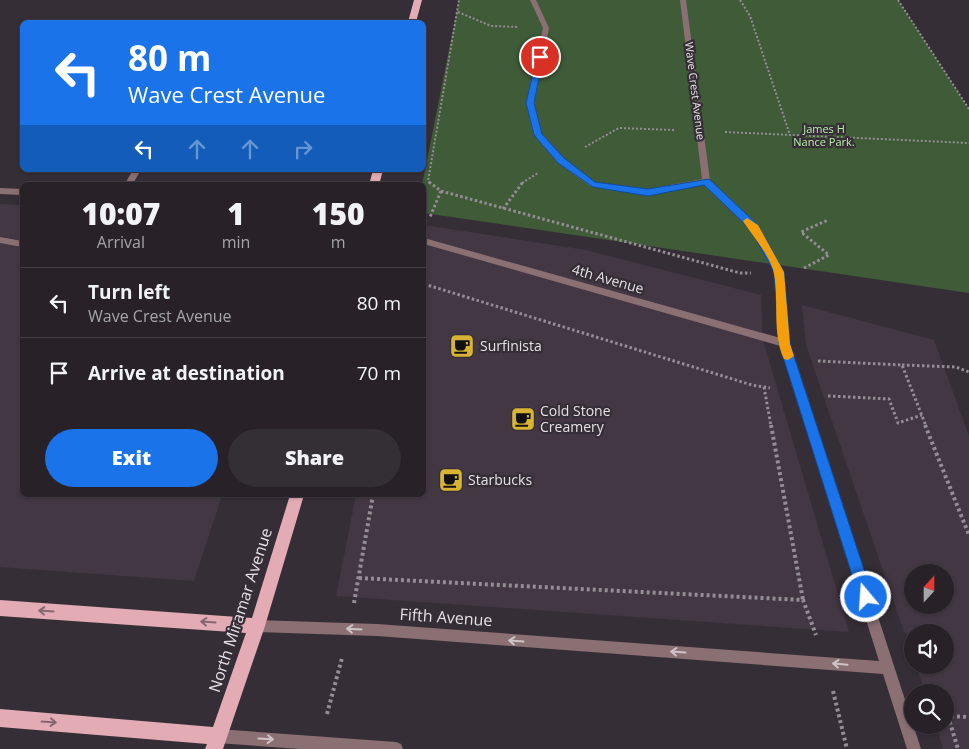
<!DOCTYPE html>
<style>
body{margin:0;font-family:"Open Sans",sans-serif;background:#342f34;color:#f1f3f6;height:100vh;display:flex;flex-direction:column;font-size:19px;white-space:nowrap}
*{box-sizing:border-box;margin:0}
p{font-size:16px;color:#a5a4a8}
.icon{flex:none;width:28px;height:28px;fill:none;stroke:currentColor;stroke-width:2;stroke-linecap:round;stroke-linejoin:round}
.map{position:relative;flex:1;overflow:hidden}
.drawer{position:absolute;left:20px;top:182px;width:406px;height:315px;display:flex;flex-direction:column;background:#282228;border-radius:8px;box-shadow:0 1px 4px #0004,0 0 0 1px #443f45}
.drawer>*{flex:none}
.guide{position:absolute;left:20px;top:20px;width:406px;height:152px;border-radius:8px;box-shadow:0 1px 4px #0004,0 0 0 1px #443f45;background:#1a73e8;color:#fff;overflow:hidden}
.needle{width:32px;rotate:21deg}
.tools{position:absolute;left:904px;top:564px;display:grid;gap:10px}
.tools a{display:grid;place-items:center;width:50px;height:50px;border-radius:50%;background:#282228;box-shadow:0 1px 4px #0004,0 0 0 1px #443f45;font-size:25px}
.pin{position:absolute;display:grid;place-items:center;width:42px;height:42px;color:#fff;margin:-21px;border:2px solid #fff;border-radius:50%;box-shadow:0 1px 5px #0007}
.me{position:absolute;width:55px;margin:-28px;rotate:342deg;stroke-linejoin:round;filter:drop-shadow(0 0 4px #0008)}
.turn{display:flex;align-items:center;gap:18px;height:105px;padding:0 25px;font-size:22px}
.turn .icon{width:65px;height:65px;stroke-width:2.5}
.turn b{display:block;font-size:35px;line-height:42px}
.lanes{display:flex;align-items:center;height:48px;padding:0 25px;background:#0003;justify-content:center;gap:25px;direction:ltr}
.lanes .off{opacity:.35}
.eta{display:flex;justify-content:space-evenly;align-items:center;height:85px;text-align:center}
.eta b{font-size:30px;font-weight:800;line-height:35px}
.primary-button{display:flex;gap:10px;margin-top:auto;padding:10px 25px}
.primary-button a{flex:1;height:58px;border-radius:30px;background:#1a73e8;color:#fff;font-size:20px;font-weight:800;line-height:58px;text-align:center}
.primary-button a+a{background:#342f34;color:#f1f3f6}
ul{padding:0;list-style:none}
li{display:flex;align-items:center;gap:15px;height:70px;padding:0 25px;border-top:1px solid #443f45}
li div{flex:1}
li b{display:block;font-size:19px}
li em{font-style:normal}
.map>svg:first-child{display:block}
.built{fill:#433743;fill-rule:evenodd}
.green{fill:#3f5b38}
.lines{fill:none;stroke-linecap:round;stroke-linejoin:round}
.path-far2{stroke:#948e94;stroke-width:2;stroke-dasharray:2 2;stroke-linecap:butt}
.path-far1{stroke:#948e94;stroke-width:3;stroke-dasharray:2.5 2.5;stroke-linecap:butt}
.path{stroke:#948e94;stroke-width:4;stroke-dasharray:3 3;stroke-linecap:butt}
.lane{fill:#8a6f73;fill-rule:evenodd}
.street{fill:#8a6f73;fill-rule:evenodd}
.primary{fill:#e3acb5;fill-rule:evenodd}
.oneway{stroke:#84676f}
.oneway2{stroke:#cec4c8}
.route{fill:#1a73e8;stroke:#114b97}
.slow{fill:#f59e0b}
.labels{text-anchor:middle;stroke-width:4.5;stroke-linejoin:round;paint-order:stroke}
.far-street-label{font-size:11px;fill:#e5e0e5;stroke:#362e36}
.far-park-label{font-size:11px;fill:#b8efab;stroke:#362e36}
.street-label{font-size:14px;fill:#e5e0e5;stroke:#362e36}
.poi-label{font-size:14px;fill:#e5e0e5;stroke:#362e36;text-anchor:start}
.near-street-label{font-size:16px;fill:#e5e0e5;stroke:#362e36}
</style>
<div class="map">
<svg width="969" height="749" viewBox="0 0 969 749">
<rect width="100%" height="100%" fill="#362e36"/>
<path class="built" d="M 0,204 L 22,205 L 22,495 L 222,495 L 194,581 L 0,567 Z
M 424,225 L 586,250 L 761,295 L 763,340 L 849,632 L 336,596 L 356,495 L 424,495 Z
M 802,305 L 934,340 L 969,436 L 969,749 L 943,749 L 936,725 L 945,725 L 945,692 L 925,692 L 916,665 L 945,665 L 945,632 L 912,632 L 912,650 L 909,636 L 904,632 L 806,345 ZM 945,572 L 945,605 L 912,605 L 912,572 Z"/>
<path class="green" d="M 459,0 L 898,0 L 969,109 L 969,293 L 424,213 L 422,185 Z"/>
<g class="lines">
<path class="path-far2" d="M 740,0 L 750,16 L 790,135
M 898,0 L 969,109
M 458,12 L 491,26 L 519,27
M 725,132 L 969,143
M 585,147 L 619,128 L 674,130
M 430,183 L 428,181 L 459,0
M 522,183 L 538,173"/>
<path class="path-far1" d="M 429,182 L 441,191 L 430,217
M 441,191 L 740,273 L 751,273
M 503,209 L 523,182
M 804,268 L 829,255 L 801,232 L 828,220
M 424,284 L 752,385 L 770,388
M 818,361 L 902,365 L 926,426
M 902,365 L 956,367 L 969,372
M 764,387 L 771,426
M 828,396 L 889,399 L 898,423 L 922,415"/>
<path class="path" d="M 771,425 L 803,600
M 925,425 L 969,535
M 359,578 L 803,600 L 816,635
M 354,603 L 373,495
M 833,691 L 847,749
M 327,714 L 342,658
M 945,716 L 969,717
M 948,716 L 958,749"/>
<path class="lane" d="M 133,170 L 141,170 L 132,185 L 124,185 Z
M 0,237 L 22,241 L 22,247 L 0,243 Z
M 424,238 L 784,339 L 787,340 L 789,343 L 787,346 L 784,347 L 424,244 Z"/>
<path class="street" d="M 530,0 L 536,0 L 549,28 L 534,103 L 542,134 L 564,159 L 595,182 L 648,189 L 702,179 L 680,0 L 686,0 L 710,180 L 757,226 L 783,272 L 789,343 L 921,749 L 907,749 L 883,674 L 377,636 L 257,632 L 253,630 L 251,626 L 253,622 L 257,620 L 377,624 L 879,661 L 779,343 L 775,272 L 751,230 L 704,184 L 648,195 L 590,186 L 558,163 L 534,135 L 526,103 L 543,28 Z
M 0,188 L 22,189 L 22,195 L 0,194 Z
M 217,729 L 396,742 L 401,744 L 403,749 L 300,749 L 217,743 L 212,741 L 210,736 L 212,731 Z"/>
<path class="primary" d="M 414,0 L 422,0 L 416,22 L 408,22 Z
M 373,170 L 383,170 L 379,185 L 369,185 Z
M 290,495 L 304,495 L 265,626 L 223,749 L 205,749 L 207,744 L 0,727 L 0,709 L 213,727 L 246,633 L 0,616 L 0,600 L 252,618 Z"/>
</g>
<defs><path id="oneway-shaft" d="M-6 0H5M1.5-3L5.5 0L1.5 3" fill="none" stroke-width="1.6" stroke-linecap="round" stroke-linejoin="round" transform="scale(1.25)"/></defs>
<g class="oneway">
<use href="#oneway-shaft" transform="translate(46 611) rotate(-176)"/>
<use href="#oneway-shaft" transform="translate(208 622) rotate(-176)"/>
<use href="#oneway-shaft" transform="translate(49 722) rotate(4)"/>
</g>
<g class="oneway2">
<use href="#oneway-shaft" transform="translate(354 629) rotate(-177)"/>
<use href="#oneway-shaft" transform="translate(516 641) rotate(-176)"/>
<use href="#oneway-shaft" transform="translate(678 652) rotate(-176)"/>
<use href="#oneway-shaft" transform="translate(840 664) rotate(-175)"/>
<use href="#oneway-shaft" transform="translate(266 739) rotate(3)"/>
</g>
<path class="route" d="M 537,56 L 543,57 L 534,103 L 542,134 L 564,158 L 595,182 L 648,189 L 709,179 L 758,225 L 784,272 L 790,344 L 873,597 L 871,602 L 866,604 L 861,602 L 859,597 L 779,344 L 774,272 L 751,230 L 704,185 L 648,196 L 593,187 L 558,163 L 534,135 L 526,103 Z"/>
<path class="slow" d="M 747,218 L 758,225 L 784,272 L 790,344 L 794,356 L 788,360 L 784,359 C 772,334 779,302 774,274 C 772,258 752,235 743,221 Z"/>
<defs>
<symbol id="cafe-square" viewBox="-11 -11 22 22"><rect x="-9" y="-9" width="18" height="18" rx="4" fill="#d7b434" stroke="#362e36"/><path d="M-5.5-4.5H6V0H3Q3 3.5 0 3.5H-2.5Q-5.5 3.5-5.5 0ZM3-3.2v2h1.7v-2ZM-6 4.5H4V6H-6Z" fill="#111"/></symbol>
</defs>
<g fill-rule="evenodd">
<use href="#cafe-square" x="448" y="332" width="28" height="28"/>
<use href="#cafe-square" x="509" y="405" width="28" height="28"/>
<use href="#cafe-square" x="437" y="466" width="28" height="28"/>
</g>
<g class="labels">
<g class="far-street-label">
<text transform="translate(695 91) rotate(83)" y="4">Wave Crest Avenue</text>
</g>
<g class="far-park-label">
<text x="824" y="133">James H<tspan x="824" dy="13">Nance Park.</tspan></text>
</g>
<g class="street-label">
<text transform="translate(608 279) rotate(16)" y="5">4th Avenue</text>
</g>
<g class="poi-label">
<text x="480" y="351">Surfinista</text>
<text x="540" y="416">Cold Stone<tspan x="540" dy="16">Creamery</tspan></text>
<text x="468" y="485">Starbucks</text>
</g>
<g class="near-street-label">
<text transform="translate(240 610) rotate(-72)" y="6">North Miramar Avenue</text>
<text transform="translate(446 617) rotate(4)" y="6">Fifth Avenue</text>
</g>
</g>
</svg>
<div class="tools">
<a><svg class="needle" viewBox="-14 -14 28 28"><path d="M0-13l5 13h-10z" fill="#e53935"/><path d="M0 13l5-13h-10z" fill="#a5a4a8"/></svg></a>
<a><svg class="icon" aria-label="sound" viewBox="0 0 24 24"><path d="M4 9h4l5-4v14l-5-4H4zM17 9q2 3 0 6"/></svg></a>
<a><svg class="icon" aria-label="search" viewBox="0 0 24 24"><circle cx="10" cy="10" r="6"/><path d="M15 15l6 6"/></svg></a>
</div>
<div class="pin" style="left:540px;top:57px;background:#d93025"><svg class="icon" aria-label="arrive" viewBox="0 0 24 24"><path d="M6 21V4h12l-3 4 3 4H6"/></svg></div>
<svg class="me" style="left:866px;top:597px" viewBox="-20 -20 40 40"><circle r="17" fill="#1a73e8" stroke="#fff" stroke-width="3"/><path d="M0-11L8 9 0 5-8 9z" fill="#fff"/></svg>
<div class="guide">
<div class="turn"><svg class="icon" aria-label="left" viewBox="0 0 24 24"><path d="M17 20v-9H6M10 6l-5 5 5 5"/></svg><div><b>80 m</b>Wave Crest Avenue</div></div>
<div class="lanes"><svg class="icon" aria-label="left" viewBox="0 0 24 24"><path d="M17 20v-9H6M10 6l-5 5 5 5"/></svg><svg class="icon off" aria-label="ahead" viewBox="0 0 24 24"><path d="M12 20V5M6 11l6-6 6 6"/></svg><svg class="icon off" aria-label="ahead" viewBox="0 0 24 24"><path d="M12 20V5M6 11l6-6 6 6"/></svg><svg class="icon off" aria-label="right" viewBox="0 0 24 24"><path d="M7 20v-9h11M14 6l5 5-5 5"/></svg></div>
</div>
<section class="drawer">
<div class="eta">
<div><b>10:07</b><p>Arrival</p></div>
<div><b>1</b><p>min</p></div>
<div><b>150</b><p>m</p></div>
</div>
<ul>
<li><svg class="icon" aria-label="left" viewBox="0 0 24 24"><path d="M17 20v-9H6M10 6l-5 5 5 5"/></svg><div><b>Turn left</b><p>Wave Crest Avenue</p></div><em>80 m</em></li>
<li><svg class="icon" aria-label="arrive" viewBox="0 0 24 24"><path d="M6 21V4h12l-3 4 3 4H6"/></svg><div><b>Arrive at destination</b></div><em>70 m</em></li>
</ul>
<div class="primary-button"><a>Exit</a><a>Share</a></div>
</section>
</div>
